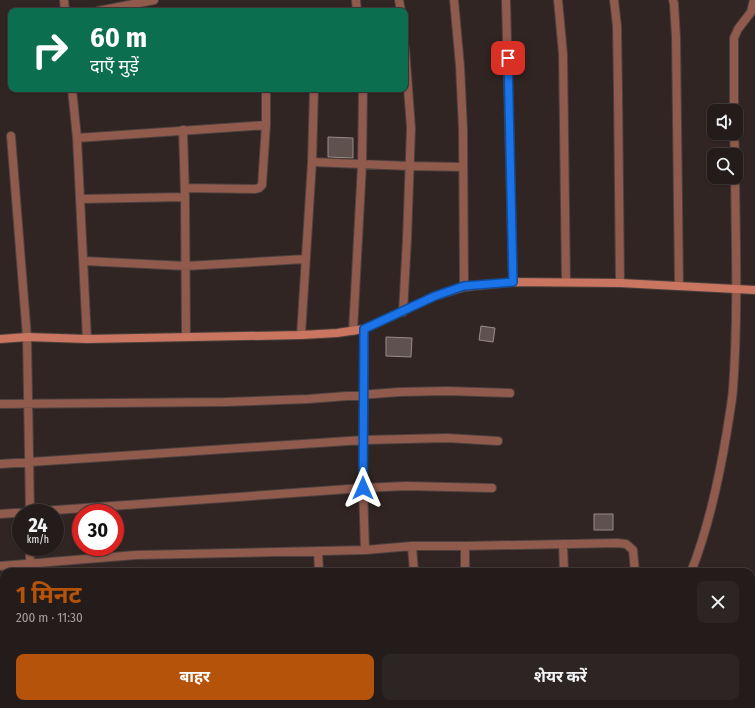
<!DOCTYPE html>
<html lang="hi">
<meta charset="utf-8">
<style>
body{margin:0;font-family:"Fira Sans Condensed","Noto Sans Devanagari",sans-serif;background:#2c2523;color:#f1f3f6;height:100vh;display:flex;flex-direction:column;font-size:15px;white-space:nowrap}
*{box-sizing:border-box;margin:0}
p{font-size:13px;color:#a3a1a2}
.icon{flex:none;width:22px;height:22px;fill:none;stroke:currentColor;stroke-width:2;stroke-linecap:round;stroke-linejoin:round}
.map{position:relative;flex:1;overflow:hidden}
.details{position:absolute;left:0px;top:568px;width:755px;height:140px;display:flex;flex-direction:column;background:#241c1a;border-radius:12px 12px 0 0;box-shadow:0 1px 3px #0004,0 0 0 1px #413a39}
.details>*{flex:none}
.top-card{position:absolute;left:8px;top:8px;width:400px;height:84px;border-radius:8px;box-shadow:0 1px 3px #0004,0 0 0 1px #413a39;background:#0b6e4f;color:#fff;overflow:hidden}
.fabs{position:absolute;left:707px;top:104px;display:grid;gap:8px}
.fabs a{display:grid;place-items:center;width:36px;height:36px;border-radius:8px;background:#241c1a;box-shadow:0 1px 3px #0004,0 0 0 1px #413a39;font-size:20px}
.speed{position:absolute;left:12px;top:504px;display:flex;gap:8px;font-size:20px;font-weight:700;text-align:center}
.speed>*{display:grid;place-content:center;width:52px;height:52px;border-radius:50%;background:#241c1a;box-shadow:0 1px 3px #0004,0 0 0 1px #413a39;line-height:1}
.speed small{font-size:10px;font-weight:400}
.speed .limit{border:6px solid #d22;background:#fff;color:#111}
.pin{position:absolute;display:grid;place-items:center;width:34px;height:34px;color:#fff;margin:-17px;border-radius:8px;box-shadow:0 2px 6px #0006}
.me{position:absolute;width:44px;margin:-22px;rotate:0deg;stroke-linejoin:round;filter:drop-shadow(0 0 3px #0008)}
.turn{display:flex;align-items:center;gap:14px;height:84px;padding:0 16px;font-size:18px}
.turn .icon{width:52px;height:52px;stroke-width:2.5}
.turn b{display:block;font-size:28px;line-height:34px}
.round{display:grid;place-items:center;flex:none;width:42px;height:42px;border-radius:8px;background:#2c2523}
.headline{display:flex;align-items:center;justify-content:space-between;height:68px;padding:0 16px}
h1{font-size:24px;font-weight:700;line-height:30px;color:#b45309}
.cta{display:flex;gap:8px;margin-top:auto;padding:8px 16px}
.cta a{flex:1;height:46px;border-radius:8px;background:#b45309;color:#fff;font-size:16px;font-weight:700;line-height:46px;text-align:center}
.cta a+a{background:#2c2523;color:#f1f3f6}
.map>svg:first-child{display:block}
.water{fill:url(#water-ripples)}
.building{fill:#5e514e;stroke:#9a8b88}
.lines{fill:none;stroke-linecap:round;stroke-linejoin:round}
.street-casing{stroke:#4b413e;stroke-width:10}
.secondary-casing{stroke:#4b413e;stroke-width:10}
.street{stroke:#905a4d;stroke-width:8}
.secondary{stroke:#ca7560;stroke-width:8}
.route-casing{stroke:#114b97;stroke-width:10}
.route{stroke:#1a73e8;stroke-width:7}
</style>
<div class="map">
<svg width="755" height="708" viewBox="0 0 755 708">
<defs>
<pattern id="water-ripples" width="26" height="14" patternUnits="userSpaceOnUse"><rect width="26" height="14" fill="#1884a8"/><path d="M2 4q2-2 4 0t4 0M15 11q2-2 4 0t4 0" fill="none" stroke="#266c83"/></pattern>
</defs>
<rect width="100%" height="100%" fill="#302522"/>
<path class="water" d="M 752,617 L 755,617 L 755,669 L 751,666 L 751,618 Z"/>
<path class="building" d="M 328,137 L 353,138 L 353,158 L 328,157 Z
M 481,326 L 495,328 L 493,342 L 479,340 Z
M 386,337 L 412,338 L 411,357 L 386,356 Z
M 594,514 L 613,514 L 613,530 L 594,530 Z"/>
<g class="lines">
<defs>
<path id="street" d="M 64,0 L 65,11
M 356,0 L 357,11
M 399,0 L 401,11
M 454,0 L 460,66 L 463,129 L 464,287
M 506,0 L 513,282
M 558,0 L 563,54 L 566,282
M 614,0 L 617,26 L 618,93 L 620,283
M 673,0 L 674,4 L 676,37 L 679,286
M 98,11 L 154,0
M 72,89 L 77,138 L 87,339
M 734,111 L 734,38 L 738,29 L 751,12 L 754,0
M 183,130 L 185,197 L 186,337
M 734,133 L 735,155
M 11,136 L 27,337 L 30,513
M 77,138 L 266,125
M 312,162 L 409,166 L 463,167
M 185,188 L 255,189 L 259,188 L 262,185 L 266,125 L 266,89
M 80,199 L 185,197
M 84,261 L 186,266 L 306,259
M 403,312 L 407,239 L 411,128 L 405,48
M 353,331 L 362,165 L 363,89
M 301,335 L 312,162 L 314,89
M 0,404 L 225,402 L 308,399 L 399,392 L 447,391 L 510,393
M 0,464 L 363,440 L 447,438 L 498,441
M 0,514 L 363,488 L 406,486 L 492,488
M 563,544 L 564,572
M 412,546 L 414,572
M 465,546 L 465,572
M 30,547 L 30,572
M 365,550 L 412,546 L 465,546 L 617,543 L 626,544 L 633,550 L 635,572
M 318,551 L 319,572
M 0,566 L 136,555 L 365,550 L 363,488 L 364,329
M 691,572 C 709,527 719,479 727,431 C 729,417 732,403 733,389 C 738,319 736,248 735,177
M 0,638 L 4,638
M 0,700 L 4,700
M 35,704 L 35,708
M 327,704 L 327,708
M 422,704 L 422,708
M 469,704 L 469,708
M 673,704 L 673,708"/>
<path id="secondary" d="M 0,339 L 27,337 L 87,339 L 301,335 L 337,333 L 364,329 L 435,296 L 464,287 L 513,282 L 620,283 L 755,290"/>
</defs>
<use href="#street" class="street-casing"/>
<use href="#secondary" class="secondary-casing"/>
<use href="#street" class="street"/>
<use href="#secondary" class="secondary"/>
</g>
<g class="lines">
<defs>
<path id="route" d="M 363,488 L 364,329 L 435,296 L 464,286 L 513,282 L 508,58"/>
</defs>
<use href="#route" class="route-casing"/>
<use href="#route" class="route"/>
</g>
</svg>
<div class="fabs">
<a><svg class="icon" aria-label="sound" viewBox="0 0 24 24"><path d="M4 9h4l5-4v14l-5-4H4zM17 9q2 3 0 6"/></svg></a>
<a><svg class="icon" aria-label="search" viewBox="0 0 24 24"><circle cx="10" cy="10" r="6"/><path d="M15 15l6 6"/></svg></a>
</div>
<div class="speed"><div>24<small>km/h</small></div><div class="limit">30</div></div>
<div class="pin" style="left:508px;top:58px;background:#d93025"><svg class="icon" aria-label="arrive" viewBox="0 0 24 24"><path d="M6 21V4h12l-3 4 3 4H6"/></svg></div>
<svg class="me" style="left:363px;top:488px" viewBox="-20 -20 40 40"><path d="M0-17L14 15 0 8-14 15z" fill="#1a73e8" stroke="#fff" stroke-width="4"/></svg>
<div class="top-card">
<div class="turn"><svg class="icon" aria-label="right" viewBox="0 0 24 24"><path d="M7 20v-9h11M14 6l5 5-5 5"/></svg><div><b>60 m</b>दाएँ मुड़ें</div></div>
</div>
<section class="details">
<div class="headline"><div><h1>1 मिनट</h1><p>200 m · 11:30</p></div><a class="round"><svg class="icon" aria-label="close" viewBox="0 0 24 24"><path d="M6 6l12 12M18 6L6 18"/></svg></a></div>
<div class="cta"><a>बाहर</a><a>शेयर करें</a></div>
</section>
</div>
